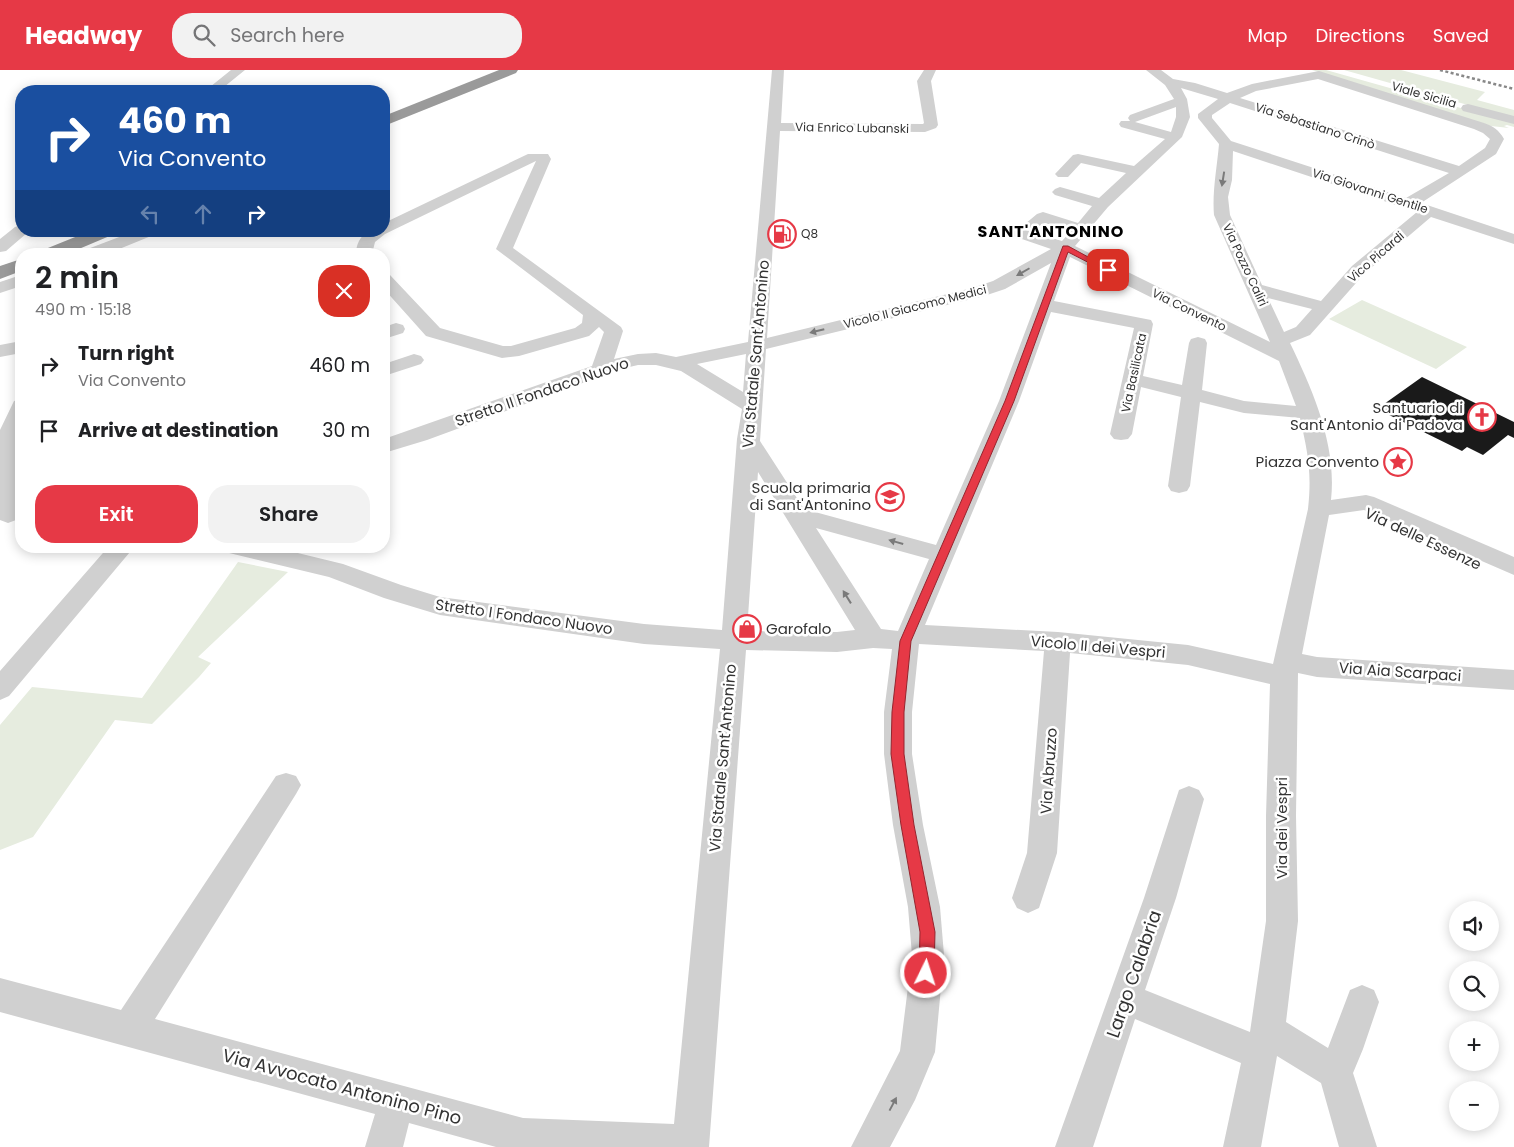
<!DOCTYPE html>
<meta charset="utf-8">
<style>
body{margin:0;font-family:Poppins,sans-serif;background:#f2f2f2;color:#202124;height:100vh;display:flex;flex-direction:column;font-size:19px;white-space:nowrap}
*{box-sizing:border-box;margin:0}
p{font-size:16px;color:#757577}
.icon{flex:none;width:28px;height:28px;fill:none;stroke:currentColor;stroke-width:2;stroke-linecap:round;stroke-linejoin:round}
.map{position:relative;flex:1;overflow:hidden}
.side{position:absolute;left:15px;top:178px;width:375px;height:305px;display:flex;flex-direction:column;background:#fff;border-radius:20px;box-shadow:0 2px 12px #0003}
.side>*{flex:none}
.banner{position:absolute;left:15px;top:15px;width:375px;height:152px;border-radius:20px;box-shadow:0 2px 12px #0003;background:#1a4fa0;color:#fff;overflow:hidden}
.controls{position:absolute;left:1449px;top:831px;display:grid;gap:10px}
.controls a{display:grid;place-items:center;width:50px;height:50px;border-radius:50%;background:#fff;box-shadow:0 2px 12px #0003;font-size:25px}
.pin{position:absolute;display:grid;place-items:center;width:42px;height:42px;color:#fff;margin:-21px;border-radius:10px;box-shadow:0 2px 8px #0006}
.me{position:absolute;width:55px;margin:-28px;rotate:4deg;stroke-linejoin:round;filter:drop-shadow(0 0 4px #0008)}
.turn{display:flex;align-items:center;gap:18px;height:105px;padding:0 20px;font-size:22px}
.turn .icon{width:65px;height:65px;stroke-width:2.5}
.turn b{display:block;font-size:35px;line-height:42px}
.lanes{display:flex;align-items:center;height:48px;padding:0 20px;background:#0003;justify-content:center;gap:25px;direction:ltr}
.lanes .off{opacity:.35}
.round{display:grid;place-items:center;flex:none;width:52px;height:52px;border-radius:20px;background:#f2f2f2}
.summary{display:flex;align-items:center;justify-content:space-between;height:85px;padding:0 20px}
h1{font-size:30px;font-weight:600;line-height:38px}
.primary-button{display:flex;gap:10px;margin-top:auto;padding:10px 20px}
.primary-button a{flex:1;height:58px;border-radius:20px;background:#e63946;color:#fff;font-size:20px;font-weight:600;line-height:58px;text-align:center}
.primary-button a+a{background:#f2f2f2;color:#202124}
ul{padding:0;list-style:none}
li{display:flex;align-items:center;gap:15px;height:65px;padding:0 20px}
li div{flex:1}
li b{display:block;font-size:19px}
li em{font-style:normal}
header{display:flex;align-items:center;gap:30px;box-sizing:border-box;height:70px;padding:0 25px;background:#e63946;color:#fff}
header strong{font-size:24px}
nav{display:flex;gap:28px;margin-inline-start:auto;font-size:18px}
.search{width:350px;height:45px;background:#f2f2f2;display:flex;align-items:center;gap:12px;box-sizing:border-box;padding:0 18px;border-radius:20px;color:#757577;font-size:19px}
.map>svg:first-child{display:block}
.green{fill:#e6ecdf}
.building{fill:#1a1a1a}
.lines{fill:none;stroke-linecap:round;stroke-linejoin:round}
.minor{fill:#d0d0d0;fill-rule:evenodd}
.highway{fill:#9a9a9a;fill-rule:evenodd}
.rail{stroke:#888;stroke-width:2.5;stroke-dasharray:3 2.5;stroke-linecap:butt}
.oneway{fill:#7a7a7a}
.route{fill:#e63946;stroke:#96252e}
.labels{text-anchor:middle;stroke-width:5;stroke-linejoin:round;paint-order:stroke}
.far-street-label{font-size:12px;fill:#333;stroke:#fff}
.far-poi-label{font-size:12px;fill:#333;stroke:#fff;text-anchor:start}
.street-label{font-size:15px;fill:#333;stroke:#fff}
.poi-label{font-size:15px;fill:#333;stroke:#fff;text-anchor:end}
.far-district-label{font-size:16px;font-weight:bold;letter-spacing:1px;fill:#000;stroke:#fff}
.near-street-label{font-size:18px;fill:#333;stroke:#fff}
</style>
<header>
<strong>Headway</strong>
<div class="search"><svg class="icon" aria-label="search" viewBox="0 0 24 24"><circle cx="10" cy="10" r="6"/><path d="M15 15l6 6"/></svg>Search here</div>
<nav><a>Map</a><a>Directions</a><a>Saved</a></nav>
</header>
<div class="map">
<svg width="1514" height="1077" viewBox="0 0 1514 1077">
<rect width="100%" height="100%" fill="#fff"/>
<path class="green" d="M 1312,0 L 1326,0 L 1514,53 L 1514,57 L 1507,55 L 1504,56 L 1509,58 L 1491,56 Z
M 1344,0 L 1401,0 L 1485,22 L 1477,30 L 1514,40 L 1514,48 Z
M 1362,230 L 1467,277 L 1436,299 L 1329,249 Z
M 238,492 L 288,502 L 198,587 L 211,593 L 199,607 L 152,654 L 115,650 L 33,767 L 0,780 L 0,655 L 32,617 L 142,628 Z"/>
<path class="building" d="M 1422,307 L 1514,352 L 1514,368 L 1508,365 L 1483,385 L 1467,377 L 1462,381 L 1377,339 Z"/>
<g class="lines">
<path class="minor" d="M 231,0 L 245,0 L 219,21 L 205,21 Z
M 772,0 L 784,0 L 781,53 L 923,54 L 924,53 L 917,11 L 924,0 L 936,0 L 931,11 L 938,55 L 936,58 L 925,62 L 780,61 L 767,268 L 972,218 L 993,211 L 1051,179 L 1004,163 L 1002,160 L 1004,157 L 1016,157 L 1062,171 L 1071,161 L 1045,153 L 1033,159 L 1027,157 L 1025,154 L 1037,144 L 1043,142 L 1078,153 L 1092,136 L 1055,125 L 1052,122 L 1055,119 L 1060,117 L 1099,128 L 1126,103 L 1081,93 L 1068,107 L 1058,107 L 1055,104 L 1073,85 L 1078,84 L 1134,96 L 1165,69 L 1121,57 L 1119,54 L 1121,51 L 1130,51 L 1128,48 L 1130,45 L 1174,29 L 1165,15 L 1146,0 L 1161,0 L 1173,9 L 1195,13 L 1227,23 L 1252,14 L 1319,1 L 1484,53 C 1493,56 1499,60 1504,69 L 1496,84 L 1421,133 L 1514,164 L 1514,174 L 1431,147 L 1364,204 L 1310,265 L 1290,273 C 1313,321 1337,375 1331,430 L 1366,425 L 1374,427 L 1514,487 L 1514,505 L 1364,440 L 1329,445 L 1302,584 L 1317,587 L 1514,600 L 1514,620 L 1317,607 L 1298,603 L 1296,746 L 1298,851 L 1286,952 L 1328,978 L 1350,920 L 1362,915 L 1374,920 L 1379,932 L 1363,979 L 1353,1003 L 1377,1077 L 1339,1077 L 1321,1013 L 1277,986 L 1261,1077 L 1223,1077 L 1241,993 L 1135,949 L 1093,1077 L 1055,1077 L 1144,828 L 1179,720 L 1189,716 L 1199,720 L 1204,729 L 1176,828 L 1145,920 L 1250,962 L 1266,851 L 1266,746 L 1270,614 L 1188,595 L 1070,583 L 1057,783 L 1039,838 L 1028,843 L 1017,838 L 1012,828 L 1027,783 L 1044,581 L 919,574 L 912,642 L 912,684 L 923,755 L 940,837 L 944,885 L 935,982 L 915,1030 L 890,1077 L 851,1077 L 900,981 L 912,885 L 908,837 L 893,755 L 884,684 L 884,642 L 892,579 L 873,578 L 837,582 L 746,580 L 709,1077 L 496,1077 L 409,1053 L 403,1077 L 365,1077 L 375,1044 L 0,942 L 0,908 L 121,940 L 276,706 L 286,703 L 296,706 L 301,715 L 296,724 L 155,949 L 523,1048 L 674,1054 L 720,579 L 644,574 L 440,545 L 384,528 L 329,507 L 225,482 L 221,476 L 269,476 L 343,494 L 401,515 L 440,527 L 644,554 L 722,560 L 737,369 L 742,339 L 681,301 L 656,295 L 638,295 L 621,299 L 427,370 L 384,383 L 384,369 L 592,296 L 604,262 L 599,257 L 589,266 L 519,286 L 502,288 L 426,266 L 384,219 L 384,204 L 390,205 L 440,258 L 503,276 L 511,276 L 575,258 L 582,253 L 583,245 L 496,179 L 536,91 L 385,164 L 375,172 L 372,184 L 356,184 C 356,174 360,167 368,161 L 384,161 L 384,153 L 528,84 L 548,84 L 551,89 L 513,178 L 621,257 L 623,261 L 614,289 L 638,284 L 656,283 L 676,287 L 748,272 ZM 1318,9 L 1474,59 L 1483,63 L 1490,69 L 1485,78 L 1459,96 L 1240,28 L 1256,21 ZM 1181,18 L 1218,29 L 1198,44 L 1198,48 L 1219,74 C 1217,98 1212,122 1214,145 L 1270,272 L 1075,176 L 1108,137 L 1182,67 L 1190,47 L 1187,29 ZM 1230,33 L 1449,103 L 1406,128 L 1231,71 L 1212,48 L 1212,45 ZM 1176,37 L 1176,47 L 1171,62 L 1135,52 ZM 1233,81 L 1417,142 L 1352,196 L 1321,231 L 1262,215 L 1230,145 L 1228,127 L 1232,110 ZM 1070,187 L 1279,291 L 1296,336 L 1244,331 L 1202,320 L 1207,273 L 1205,269 L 1198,267 L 1191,269 L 1189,273 L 1182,315 L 1143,306 L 1153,254 L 1151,250 L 1054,231 ZM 1051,193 L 999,331 L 936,475 L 804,439 L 760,371 L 766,279 L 984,226 L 1005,219 ZM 1268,228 L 1312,239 L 1296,257 L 1284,262 ZM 1051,242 L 1134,258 L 1110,364 L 1114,369 L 1121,370 L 1128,369 L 1132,364 L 1141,317 L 1181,327 L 1168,416 L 1171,421 L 1179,423 L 1187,421 L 1190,416 L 1200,332 L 1244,343 L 1300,348 C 1308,383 1312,403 1308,439 L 1273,594 L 1188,575 L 1058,562 L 925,555 L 1019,331 ZM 746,284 L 743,322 L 697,294 ZM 758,402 L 855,560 L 837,562 L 747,561 ZM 816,458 L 929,489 L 898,561 L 881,559 Z
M 1468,34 L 1514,46 L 1514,54 L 1463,41 L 1461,38 L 1463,35 Z
M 21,155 L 21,161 L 28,161 L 27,163 L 6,181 L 0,182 L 0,169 L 15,157 Z
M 135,161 L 158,161 L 156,164 L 107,184 L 83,184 L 85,180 Z
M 21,205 L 21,216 L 0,223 L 0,212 Z
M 396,253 L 403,255 L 405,259 L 403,263 L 384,269 L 384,257 Z
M 21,271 L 21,283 L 0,287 L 0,275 Z
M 414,284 L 421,286 L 424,290 L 421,294 L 384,306 L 384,294 Z
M 21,329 C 22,350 18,366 17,387 C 16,406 19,426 19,445 L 16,450 L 8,453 L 0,450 L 0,360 L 14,331 Z
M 109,476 L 135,476 L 9,626 L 0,630 L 0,601 Z"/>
<path class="highway" d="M 499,0 L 518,0 L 516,3 L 384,56 L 384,46 Z
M 90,161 L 115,161 L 112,165 L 67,184 L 41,184 L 43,180 Z
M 21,189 L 21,201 L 0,209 L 0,196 Z"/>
<path class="rail" d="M 1440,0 L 1514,19"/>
</g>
<defs><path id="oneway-solid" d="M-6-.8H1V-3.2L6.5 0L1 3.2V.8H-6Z" transform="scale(1.25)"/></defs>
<g class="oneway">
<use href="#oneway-solid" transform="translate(1223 109) rotate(99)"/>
<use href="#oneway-solid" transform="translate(1023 202) rotate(150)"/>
<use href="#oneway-solid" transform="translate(817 261) rotate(166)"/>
<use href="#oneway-solid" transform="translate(896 472) rotate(-164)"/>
<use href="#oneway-solid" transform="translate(847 527) rotate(-122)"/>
<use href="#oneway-solid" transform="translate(893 1034) rotate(-62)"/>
</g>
<path class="route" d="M 1063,176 L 1068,176 L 1112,200 L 1105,201 L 1068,182 L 1014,331 L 911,571 L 904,642 L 904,684 L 914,755 L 935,862 L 934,903 L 932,909 L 926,911 L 921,909 L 919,903 L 920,862 L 901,755 L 891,684 L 892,642 L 900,571 L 1005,331 Z"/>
<defs>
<symbol id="fuel-ring" viewBox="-11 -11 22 22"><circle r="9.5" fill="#fff" stroke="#e63946" stroke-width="1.5"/><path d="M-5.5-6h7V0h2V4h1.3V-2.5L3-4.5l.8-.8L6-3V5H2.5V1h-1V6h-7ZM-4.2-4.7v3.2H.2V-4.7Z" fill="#e63946"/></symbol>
<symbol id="church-ring" viewBox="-11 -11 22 22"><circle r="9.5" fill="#fff" stroke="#e63946" stroke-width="1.5"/><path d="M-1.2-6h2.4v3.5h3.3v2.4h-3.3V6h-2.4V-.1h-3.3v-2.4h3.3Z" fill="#e63946"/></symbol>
<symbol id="sight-ring" viewBox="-11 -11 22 22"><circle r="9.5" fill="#fff" stroke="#e63946" stroke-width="1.5"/><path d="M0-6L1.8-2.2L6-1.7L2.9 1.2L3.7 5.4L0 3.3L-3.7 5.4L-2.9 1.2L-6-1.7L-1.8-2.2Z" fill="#e63946"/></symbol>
<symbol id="school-ring" viewBox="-11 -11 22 22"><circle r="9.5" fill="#fff" stroke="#e63946" stroke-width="1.5"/><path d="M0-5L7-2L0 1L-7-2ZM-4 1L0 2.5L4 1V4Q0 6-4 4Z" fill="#e63946"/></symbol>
<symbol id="shop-ring" viewBox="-11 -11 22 22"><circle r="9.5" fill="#fff" stroke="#e63946" stroke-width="1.5"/><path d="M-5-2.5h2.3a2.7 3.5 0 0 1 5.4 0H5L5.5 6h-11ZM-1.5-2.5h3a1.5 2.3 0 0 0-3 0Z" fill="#e63946"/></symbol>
</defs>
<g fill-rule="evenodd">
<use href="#fuel-ring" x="766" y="148" width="32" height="32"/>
<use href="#church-ring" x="1466" y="331" width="32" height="32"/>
<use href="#sight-ring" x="1382" y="376" width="32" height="32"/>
<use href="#school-ring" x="874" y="411" width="32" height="32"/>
<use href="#shop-ring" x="731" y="543" width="32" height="32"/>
</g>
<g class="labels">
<g class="far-street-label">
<text transform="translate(1424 25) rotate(16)" y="4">Viale Sicilia</text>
<text transform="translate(1315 56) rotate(18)" y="4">Via Sebastiano Crinò</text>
<text transform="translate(852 58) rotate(1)" y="4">Via Enrico Lubanski</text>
<text transform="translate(1370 121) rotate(18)" y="4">Via Giovanni Gentile</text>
<text transform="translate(1376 187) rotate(-41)" y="4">Vico Picardi</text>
<text transform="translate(1245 195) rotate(65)" y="4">Via Pozzo Caliri</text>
<text transform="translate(915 237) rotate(-14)" y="4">Vicolo II Giacomo Medici</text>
<text transform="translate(1189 240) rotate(26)" y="4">Via Convento</text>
<text transform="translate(1134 303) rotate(-78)" y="4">Via Basilicata</text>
</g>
<g class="far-poi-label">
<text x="801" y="168">Q8</text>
</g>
<g class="street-label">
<text transform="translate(756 284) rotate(-85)" y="5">Via Statale Sant'Antonino</text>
<text transform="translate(542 322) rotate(-19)" y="5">Stretto II Fondaco Nuovo</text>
<text transform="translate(1423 469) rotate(25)" y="5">Via delle Essenze</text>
<text transform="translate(524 547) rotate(8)" y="5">Stretto I Fondaco Nuovo</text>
<text transform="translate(1098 577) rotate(5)" y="5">Vicolo II dei Vespri</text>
<text transform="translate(1400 602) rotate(4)" y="5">Via Aia Scarpaci</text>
<text transform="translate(723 688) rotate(-85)" y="5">Via Statale Sant'Antonino</text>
<text transform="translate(1049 701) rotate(-86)" y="5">Via Abruzzo</text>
<text transform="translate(1282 758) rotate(-90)" y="5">Via dei Vespri</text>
</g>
<g class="poi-label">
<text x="1463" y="343">Santuario di<tspan x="1463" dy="17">Sant'Antonio di Padova</tspan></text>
<text x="1379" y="397">Piazza Convento</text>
<text x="871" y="423">Scuola primaria<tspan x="871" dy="17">di Sant'Antonino</tspan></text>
<text x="766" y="564" text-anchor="start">Garofalo</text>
</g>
<g class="far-district-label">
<text x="1051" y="167">SANT'ANTONINO</text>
</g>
<g class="near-street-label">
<text transform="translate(1134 904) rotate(-71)" y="6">Largo Calabria</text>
<text transform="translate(342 1017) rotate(15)" y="6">Via Avvocato Antonino Pino</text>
</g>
</g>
</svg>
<div class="controls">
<a><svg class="icon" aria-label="sound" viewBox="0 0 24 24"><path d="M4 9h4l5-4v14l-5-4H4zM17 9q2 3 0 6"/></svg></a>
<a><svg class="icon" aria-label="search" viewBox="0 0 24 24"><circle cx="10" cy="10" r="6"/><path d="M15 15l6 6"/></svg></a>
<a>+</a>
<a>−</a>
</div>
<div class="pin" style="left:1108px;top:200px;background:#d93025"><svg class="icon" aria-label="arrive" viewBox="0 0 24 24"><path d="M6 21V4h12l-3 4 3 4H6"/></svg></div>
<svg class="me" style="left:926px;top:903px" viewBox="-20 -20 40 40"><circle r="17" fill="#e63946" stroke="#fff" stroke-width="3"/><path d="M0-11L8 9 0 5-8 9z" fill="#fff"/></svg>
<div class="banner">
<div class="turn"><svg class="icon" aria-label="right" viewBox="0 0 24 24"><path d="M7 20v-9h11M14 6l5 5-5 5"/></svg><div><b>460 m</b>Via Convento</div></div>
<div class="lanes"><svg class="icon off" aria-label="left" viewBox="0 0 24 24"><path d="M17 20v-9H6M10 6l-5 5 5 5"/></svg><svg class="icon off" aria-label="ahead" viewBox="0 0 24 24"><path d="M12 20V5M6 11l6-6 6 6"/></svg><svg class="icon" aria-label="right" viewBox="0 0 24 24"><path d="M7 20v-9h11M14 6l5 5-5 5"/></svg></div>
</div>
<section class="side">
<div class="summary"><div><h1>2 min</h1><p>490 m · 15:18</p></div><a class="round" style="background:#d93025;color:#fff"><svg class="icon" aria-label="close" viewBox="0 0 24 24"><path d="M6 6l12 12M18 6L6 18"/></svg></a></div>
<ul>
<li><svg class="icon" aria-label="right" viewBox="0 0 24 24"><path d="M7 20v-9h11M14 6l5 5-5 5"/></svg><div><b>Turn right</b><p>Via Convento</p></div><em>460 m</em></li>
<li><svg class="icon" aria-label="arrive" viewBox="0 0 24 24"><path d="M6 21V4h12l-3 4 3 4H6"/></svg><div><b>Arrive at destination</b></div><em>30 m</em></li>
</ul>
<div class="primary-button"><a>Exit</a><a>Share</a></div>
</section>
</div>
